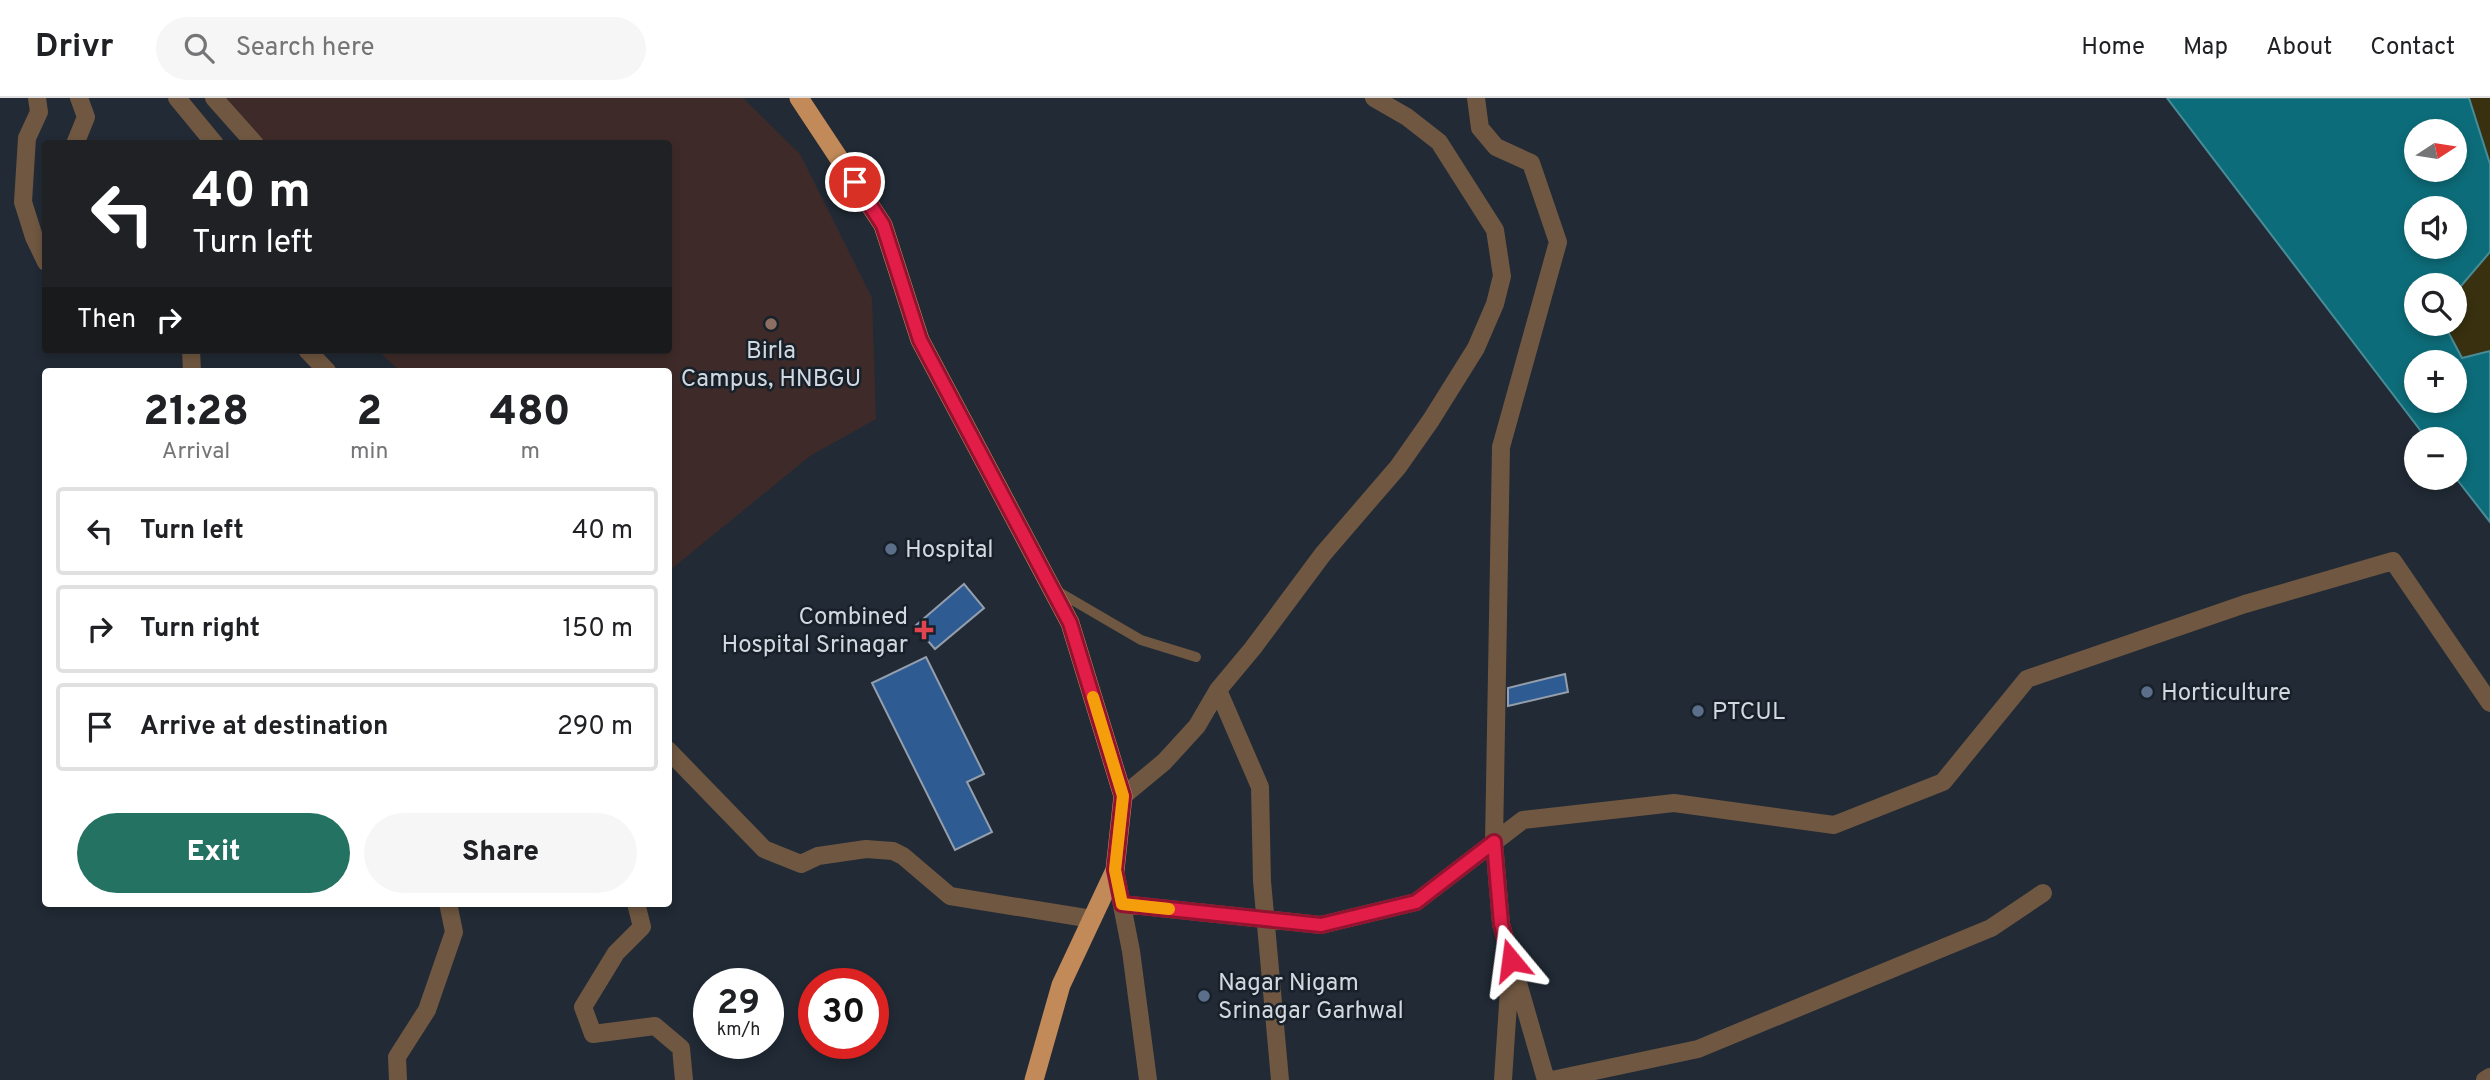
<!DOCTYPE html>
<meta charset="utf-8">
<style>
body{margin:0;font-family:Overpass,sans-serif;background:#f6f6f6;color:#202124;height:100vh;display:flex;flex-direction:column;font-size:26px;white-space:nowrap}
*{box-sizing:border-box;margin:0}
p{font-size:23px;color:#757577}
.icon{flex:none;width:38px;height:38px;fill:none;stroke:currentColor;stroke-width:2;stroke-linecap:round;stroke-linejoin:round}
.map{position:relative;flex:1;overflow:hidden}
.details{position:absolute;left:42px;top:270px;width:630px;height:539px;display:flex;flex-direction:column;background:#fff;border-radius:7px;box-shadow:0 4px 10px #0003}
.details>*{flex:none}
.banner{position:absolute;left:42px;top:42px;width:630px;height:214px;border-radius:7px;box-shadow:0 4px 10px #0003;background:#202124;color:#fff;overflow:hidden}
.needle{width:46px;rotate:78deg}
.buttons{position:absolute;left:2404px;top:21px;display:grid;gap:14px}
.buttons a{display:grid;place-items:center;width:63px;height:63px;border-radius:50%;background:#fff;box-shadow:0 4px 10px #0003;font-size:35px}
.speed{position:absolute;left:693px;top:870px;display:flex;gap:14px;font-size:35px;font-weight:700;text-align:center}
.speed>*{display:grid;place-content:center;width:91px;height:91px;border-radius:50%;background:#fff;box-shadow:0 4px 10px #0003;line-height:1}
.speed small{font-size:18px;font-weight:400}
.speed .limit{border:10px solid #d22;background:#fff;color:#111}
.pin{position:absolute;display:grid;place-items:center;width:60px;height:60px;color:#fff;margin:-30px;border:4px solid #fff;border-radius:50%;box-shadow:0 2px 7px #0007}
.me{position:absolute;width:77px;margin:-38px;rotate:344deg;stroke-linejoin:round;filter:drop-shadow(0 0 5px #0008)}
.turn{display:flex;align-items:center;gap:24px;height:147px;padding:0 35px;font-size:32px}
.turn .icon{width:91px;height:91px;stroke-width:2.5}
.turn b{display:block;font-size:49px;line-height:60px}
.then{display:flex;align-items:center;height:66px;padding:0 35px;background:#0003;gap:14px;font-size:26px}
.eta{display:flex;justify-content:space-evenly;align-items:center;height:119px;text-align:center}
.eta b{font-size:42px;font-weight:800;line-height:49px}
.primary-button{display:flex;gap:14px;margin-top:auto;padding:14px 35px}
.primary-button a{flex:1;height:80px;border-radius:42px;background:#247262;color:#fff;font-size:28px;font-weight:800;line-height:80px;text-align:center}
.primary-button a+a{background:#f6f6f6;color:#202124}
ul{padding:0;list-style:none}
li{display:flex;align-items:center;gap:21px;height:88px;margin:0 14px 10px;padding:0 21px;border:4px solid #e0e0e0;border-radius:7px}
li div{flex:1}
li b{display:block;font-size:26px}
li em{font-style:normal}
header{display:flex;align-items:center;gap:42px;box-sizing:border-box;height:98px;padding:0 35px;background:#fff;border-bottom:2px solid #e0e0e0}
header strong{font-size:33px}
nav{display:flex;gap:38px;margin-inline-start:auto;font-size:24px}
.search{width:490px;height:63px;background:#f6f6f6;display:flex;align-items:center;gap:18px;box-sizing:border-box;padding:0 24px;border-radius:38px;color:#757577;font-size:26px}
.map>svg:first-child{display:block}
.education{fill:#3e2b29}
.sand{fill:#38300f}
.water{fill:#0d6c79;stroke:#488c98;stroke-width:2;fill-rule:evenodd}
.building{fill:#2e5b91;stroke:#949eac;stroke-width:2}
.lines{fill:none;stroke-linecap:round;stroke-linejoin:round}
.service{stroke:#6f5741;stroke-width:10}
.minor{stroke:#6f5741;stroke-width:18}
.trunk{stroke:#c28a58;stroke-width:19}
.route-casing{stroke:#92132f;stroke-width:18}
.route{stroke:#e11d48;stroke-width:12}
.slow{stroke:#f59e0b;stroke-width:12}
.education-dot{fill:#8d6e63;stroke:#18202a;stroke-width:2.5}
.service-dot{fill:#5c6f8a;stroke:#18202a;stroke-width:2.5}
.health-dot{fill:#e0444e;stroke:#18202a;stroke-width:2.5}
.labels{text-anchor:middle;stroke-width:5;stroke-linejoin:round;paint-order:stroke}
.poi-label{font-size:24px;fill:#d2d8df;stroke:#18202a;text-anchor:start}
</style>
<header>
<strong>Drivr</strong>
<div class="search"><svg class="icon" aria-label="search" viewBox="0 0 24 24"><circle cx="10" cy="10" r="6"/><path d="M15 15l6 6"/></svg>Search here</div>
<nav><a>Home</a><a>Map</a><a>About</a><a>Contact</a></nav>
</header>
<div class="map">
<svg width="2490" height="982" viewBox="0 0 2490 982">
<rect width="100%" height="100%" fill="#212a35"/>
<path class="education" d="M 226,0 L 743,0 L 800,56 L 872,200 L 876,321 L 810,358 L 669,473 L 668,273 L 400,273 L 377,252 L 668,252 L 668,46 L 262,45 Z"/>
<path class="sand" d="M 2465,0 L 2490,0 L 2490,72 Z
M 2490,154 L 2490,253 L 2462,260 L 2444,226 L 2455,226 L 2455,195 Z"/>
<path class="water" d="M 2167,0 L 2469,0 L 2490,66 L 2490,154 L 2455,195 L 2455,187 L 2417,187 L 2417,226 L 2444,226 L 2462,260 L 2490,253 L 2490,424 L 2455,379 L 2455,341 L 2427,341 ZM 2417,33 L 2455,33 L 2455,72 L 2417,72 ZM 2417,110 L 2455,110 L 2455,149 L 2417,149 ZM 2417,264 L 2455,264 L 2455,303 L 2417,303 Z"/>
<path class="building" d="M 964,486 L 984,510 L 935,551 L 915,528 Z
M 926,559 L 984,676 L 967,684 L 992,734 L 955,752 L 872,585 Z
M 1565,576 L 1568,594 L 1508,608 L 1508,590 Z"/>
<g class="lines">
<path class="service" d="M 1057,493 L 1141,542 L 1196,559"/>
<path class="minor" d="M 37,0 L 39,14 L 27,40 L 23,104 L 34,139 L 46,164
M 177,0 L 215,46
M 214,0 L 255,46
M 1476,0 L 1480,30 L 1496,49 L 1531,65 L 1558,144 L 1501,349 L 1494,744 L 1501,826 L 1546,982
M 75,46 L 86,19 L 79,0
M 191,252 L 192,273
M 307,252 L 327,273
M 1218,592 L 1260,689 L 1262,783 L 1280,982
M 668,652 L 764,751 L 801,766 L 818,758 L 866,751 L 893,753 L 903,758 L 950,798 L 1092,821
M 1123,698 L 1164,664 L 1197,628 L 1218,592 L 1253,550 L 1323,456 L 1398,369 L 1431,322 L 1476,250 L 1495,206 L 1502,178 L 1495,132 L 1439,44 L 1407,19 L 1374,0
M 1115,772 L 1131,853 L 1148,982
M 636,805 L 642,829 L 616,855 L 583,909 L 593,936 L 655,928 L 681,950 L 684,982
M 1122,806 L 1321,827 L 1416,804 L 1523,722 L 1674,705 L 1834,727 L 1943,684 L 2027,581 L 2245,506 L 2393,463 L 2490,605
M 398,982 L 397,959 L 427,912 L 454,834 L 448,805
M 1503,982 L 1510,876
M 1552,982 L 1698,951 L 1991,830 L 2043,795
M 2485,982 L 2490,979"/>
<path class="trunk" d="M 799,0 L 883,127 L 920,242 L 1070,525 L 1123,698 L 1115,772 L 1061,887 L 1034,982"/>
</g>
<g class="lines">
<defs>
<path id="route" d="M 855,84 L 883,127 L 920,242 L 1070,525 L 1123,698 L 1115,772 L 1122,806 L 1321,827 L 1416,804 L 1494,744 L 1501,826 L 1511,862"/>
</defs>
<use href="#route" class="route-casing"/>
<use href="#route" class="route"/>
<path class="slow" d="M 1093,599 L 1123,698 L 1115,772 L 1122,806 L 1169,811"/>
</g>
<circle class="education-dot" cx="771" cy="226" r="7"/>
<g class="service-dot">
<circle cx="891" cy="451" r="7"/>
<circle cx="2147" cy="594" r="7"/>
<circle cx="1698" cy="613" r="7"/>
<circle cx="1204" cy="898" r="7"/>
</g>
<path class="health-dot" d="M920.5 521.5h7v7h7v7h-7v7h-7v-7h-7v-7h7z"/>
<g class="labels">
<g class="poi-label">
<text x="771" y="260" text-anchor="middle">Birla<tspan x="771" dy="28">Campus, HNBGU</tspan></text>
<text x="905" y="459">Hospital</text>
<text x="908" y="526" text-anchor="end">Combined<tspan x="908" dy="28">Hospital Srinagar</tspan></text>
<text x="2161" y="602">Horticulture</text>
<text x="1712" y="621">PTCUL</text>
<text x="1218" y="892">Nagar Nigam<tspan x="1218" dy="28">Srinagar Garhwal</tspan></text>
</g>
</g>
</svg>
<div class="buttons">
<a><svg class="needle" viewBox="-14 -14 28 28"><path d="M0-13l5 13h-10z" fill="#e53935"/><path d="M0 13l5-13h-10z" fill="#757577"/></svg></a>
<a><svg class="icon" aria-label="sound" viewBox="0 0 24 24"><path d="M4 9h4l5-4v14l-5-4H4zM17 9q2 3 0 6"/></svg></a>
<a><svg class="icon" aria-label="search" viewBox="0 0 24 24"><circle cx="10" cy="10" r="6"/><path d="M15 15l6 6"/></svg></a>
<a>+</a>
<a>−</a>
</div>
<div class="speed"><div>29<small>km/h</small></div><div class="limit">30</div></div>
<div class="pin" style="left:855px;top:84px;background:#d93025"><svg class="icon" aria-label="arrive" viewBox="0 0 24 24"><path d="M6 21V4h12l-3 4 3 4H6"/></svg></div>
<svg class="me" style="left:1511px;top:862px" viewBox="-20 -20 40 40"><path d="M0-17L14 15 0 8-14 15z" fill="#e11d48" stroke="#fff" stroke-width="4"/></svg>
<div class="banner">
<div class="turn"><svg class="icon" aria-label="left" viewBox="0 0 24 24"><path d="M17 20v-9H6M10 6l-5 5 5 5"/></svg><div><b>40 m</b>Turn left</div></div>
<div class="then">Then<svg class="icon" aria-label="right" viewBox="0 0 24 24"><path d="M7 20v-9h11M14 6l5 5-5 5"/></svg></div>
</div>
<section class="details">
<div class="eta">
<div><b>21:28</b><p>Arrival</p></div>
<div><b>2</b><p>min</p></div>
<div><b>480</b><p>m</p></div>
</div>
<ul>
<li><svg class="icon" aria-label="left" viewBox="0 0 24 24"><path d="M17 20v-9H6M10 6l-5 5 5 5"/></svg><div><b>Turn left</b></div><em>40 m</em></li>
<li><svg class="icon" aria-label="right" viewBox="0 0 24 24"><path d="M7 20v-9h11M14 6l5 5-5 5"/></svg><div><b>Turn right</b></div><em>150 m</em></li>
<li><svg class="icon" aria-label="arrive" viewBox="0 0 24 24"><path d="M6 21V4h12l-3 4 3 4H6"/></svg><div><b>Arrive at destination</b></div><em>290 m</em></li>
</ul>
<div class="primary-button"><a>Exit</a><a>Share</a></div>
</section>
</div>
